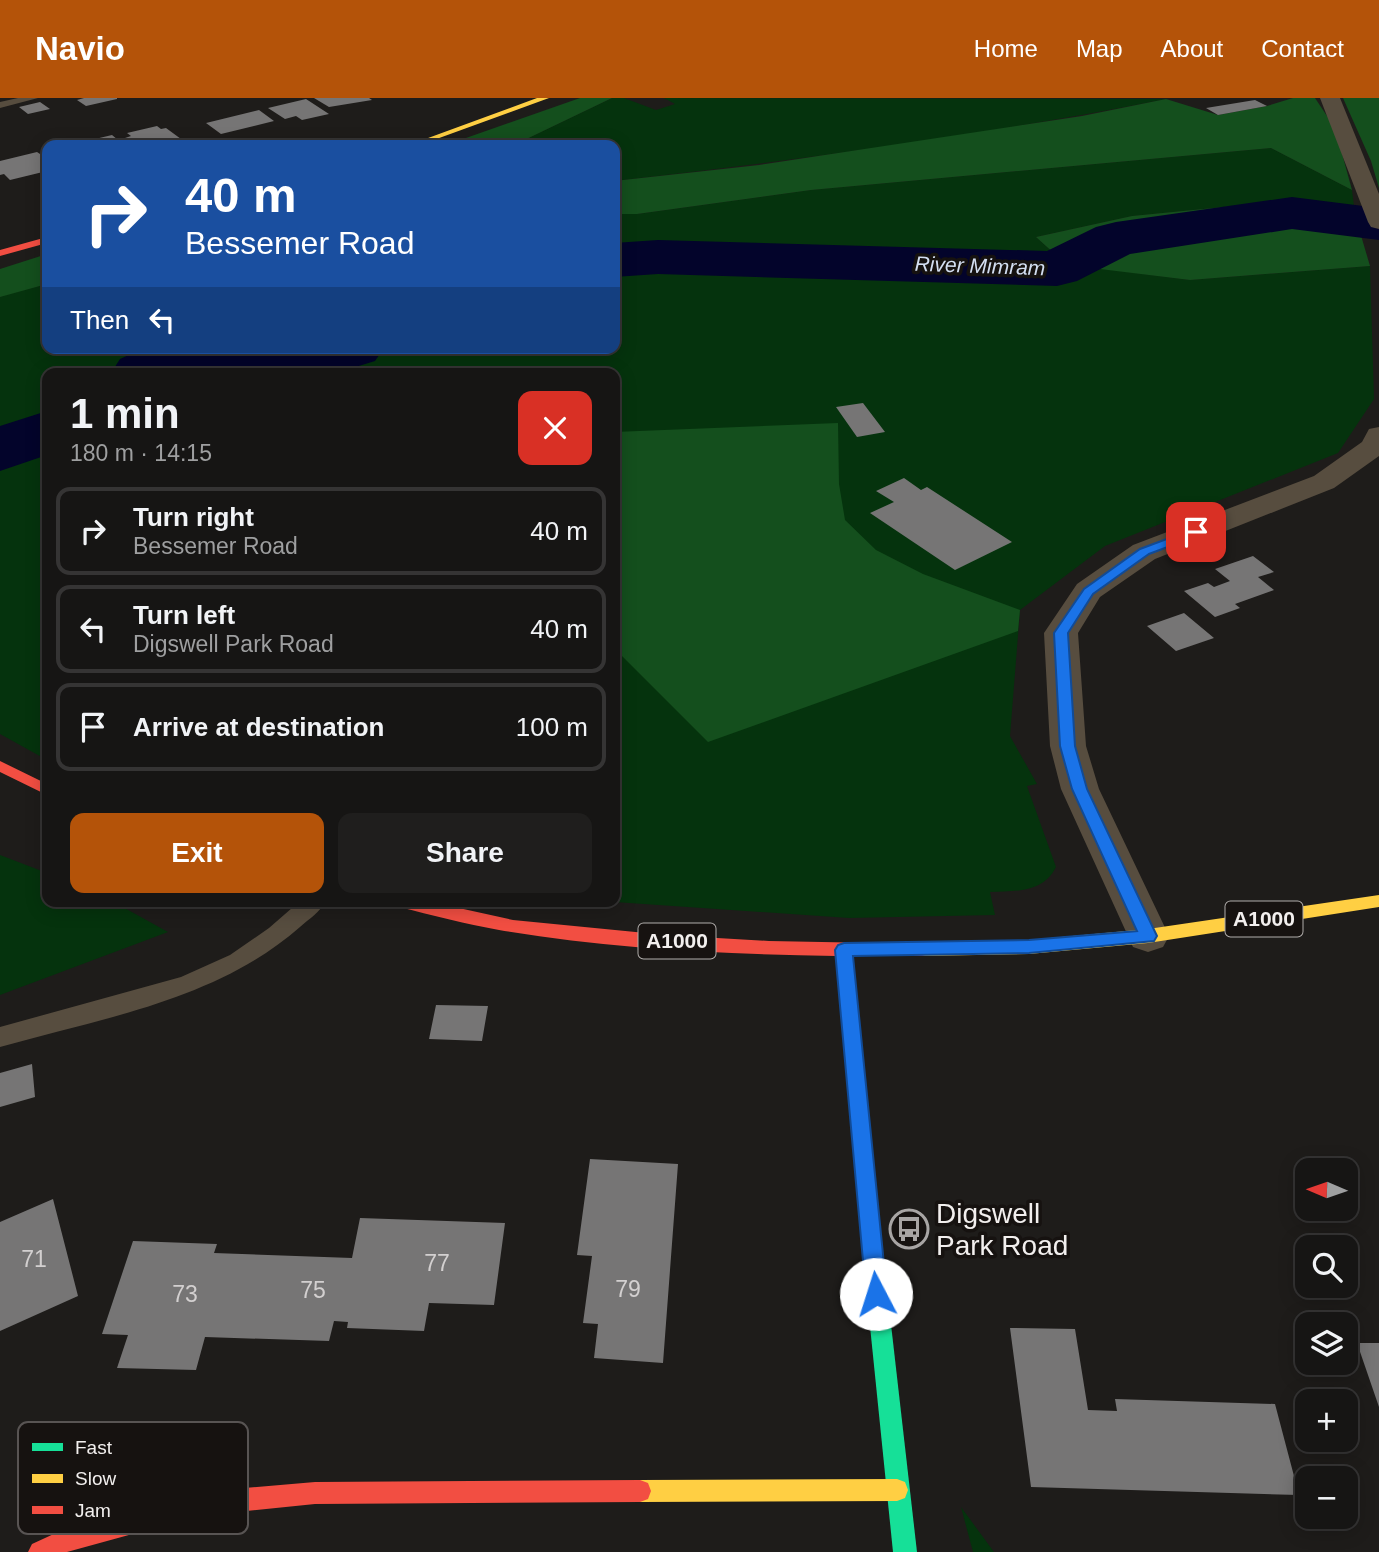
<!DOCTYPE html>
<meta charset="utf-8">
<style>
body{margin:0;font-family:Helvetica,sans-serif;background:#1f1e1d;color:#f1f3f6;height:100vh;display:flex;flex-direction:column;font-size:26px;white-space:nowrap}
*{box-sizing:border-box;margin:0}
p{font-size:23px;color:#9e9fa0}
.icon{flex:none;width:38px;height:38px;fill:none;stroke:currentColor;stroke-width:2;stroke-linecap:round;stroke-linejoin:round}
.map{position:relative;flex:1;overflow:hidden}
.sheet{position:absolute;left:42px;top:270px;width:578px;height:539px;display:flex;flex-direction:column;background:#161514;border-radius:14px;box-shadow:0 4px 18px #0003,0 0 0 2px #353434}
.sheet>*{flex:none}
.guide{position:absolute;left:42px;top:42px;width:578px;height:214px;border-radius:14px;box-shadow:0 4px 18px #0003,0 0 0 2px #353434;background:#1a4fa0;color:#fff;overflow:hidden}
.needle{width:46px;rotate:272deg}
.fabs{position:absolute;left:1295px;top:1060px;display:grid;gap:14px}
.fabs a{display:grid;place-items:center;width:63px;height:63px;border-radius:14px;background:#161514;box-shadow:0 4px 18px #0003,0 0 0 2px #353434;font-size:35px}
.pin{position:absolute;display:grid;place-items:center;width:60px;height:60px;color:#fff;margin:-30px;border-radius:14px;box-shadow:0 4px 10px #0006}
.me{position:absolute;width:77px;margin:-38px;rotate:355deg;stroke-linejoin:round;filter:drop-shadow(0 0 5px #0008)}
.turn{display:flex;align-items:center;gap:24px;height:147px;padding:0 28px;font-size:32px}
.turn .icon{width:91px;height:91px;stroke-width:2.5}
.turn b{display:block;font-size:49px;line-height:60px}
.then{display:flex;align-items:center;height:66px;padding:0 28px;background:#0003;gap:14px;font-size:26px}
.round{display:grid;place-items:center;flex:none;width:74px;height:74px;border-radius:14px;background:#1f1e1d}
.overview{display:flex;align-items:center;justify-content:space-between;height:119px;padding:0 28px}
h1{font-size:42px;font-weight:600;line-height:52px}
.primary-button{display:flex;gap:14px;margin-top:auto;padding:14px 28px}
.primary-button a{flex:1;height:80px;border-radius:14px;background:#b45309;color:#fff;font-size:28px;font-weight:600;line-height:80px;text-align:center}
.primary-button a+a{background:#1f1e1d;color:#f1f3f6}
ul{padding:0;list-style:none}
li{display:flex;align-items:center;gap:21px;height:88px;margin:0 14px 10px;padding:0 14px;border:4px solid #353434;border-radius:14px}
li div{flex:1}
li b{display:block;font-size:26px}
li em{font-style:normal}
header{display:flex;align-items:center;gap:42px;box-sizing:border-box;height:98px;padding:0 35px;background:#b45309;color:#fff}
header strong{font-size:33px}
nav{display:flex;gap:38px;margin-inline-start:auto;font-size:24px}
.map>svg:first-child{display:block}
.green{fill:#05330d}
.forest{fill:#144f1d}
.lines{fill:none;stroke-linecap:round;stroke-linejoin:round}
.river{fill:#03042b;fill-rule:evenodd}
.building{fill:#767575}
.lane{fill:#574d3f;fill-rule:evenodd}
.street{fill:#574d3f;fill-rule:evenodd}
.fast{fill:#16e098;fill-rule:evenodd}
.slow{fill:#ffcf43;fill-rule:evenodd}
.jam{fill:#f24e42;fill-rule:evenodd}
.route{fill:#1a73e8;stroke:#114b97;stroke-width:2}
.labels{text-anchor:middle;stroke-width:7;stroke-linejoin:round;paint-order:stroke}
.far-water-label{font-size:21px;font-style:italic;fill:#d3def1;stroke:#161210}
.shield{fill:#161210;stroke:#b0adab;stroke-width:2}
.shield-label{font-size:21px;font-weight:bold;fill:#f2efee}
.near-number-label{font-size:23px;fill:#d3d0d0}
.near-poi-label{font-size:28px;fill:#f2efee;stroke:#161210;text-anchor:start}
.key{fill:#161210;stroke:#585453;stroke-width:2}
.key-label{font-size:19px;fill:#f2efee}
</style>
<header>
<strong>Navio</strong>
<nav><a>Home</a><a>Map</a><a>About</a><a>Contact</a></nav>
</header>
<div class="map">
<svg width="1379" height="1454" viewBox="0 0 1379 1454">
<rect width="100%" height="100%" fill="#1e1c1a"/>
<path class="green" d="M 612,0 L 624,0 L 656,12 L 675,6 L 664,0 L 1166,1 C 984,37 799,62 614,83 L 614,47 L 514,47 Z
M 1271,50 L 1352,92 L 1355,117 L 1244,107 L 1132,118 L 1036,139 L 1066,166 L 1190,182 L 1370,168 L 1374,301 L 1338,355 L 1105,448 L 1020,512 L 1010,638 L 1037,686 L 1027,688 L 1056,769 C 1043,795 1016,793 990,794 L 995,817 L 849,820 L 600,803 L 614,803 L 614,275 L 47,275 L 47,662 L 0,636 L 0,199 L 5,197 L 47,186 L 47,250 L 614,250 L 614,116 L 637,116 L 811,92 Z
M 0,757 L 47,775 L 47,803 L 112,803 L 168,834 L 0,897 Z
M 961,1409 L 994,1454 L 973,1454 Z"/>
<path class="forest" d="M 580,0 L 612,0 L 514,47 L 446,47 Z
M 1293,0 L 1315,0 L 1335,30 L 1352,92 L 1271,50 L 811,92 L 637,116 L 614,116 L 614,83 L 759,67 L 1082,18 L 1166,1 L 1218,17 L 1267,8 Z
M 1343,0 L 1379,0 L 1379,90 L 1371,63 Z
M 1244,107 L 1355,117 L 1370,168 L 1190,182 L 1067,167 L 1036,139 L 1132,118 Z
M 47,156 L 47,186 L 0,199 L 0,171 Z
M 838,325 L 839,386 L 845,422 L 876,452 L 923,476 L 1020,512 L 1018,533 L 708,644 L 614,550 L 614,334 Z"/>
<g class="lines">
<path class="river" d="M 1292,99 L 1379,110 L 1379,142 L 1292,131 L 1130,156 L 1077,183 L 1057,188 L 658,176 L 614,179 L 614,145 L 658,142 L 1047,153 L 1096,129 L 1116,124 Z
M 144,250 L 384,250 L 375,263 L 336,275 L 111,275 L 120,261 Z
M 47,313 L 47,357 L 0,373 L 0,328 Z"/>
</g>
<path class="building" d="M 84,0 L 117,0 L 117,1 L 86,8 L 77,2 Z
M 314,0 L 369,0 L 372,2 L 329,9 Z
M 306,1 L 329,16 L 302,22 L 296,18 L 285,21 L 268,10 Z
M 1255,2 L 1267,8 L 1218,17 L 1206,10 Z
M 40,4 L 50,11 L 28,16 L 19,9 Z
M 259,12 L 274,23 L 221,36 L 206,25 Z
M 157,28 L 161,31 L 166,30 L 181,41 L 154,47 L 134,47 L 125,40 L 131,38 L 127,35 Z
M 112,37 L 124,47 L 74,47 L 74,46 Z
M 37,54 L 43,58 L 47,57 L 47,73 L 10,82 L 4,76 L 0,77 L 0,63 Z
M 863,305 L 885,334 L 857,339 L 836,309 Z
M 904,380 L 921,392 L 927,389 L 1012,444 L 955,472 L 870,415 L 894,404 L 876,393 Z
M 1253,458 L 1274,474 L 1258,479 L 1274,492 L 1235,506 L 1240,510 L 1215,519 L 1184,493 L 1208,485 L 1214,489 L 1230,483 L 1215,471 Z
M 1184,515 L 1214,540 L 1176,553 L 1147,528 Z
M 436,907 L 488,908 L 482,943 L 429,941 Z
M 32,966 L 35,999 L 0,1009 L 0,975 Z
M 590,1061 L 678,1066 L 663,1265 L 594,1260 L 598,1226 L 583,1225 L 592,1158 L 577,1157 Z
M 53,1101 L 78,1198 L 0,1233 L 0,1124 Z
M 360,1120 L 505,1125 L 494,1207 L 429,1205 L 424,1233 L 347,1230 L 348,1224 L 334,1223 L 329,1243 L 205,1239 L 196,1272 L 117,1270 L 128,1237 L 102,1236 L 133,1143 L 217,1146 L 214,1155 L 352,1160 Z
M 1010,1230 L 1075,1231 L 1088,1312 L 1117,1313 L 1115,1301 L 1275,1306 L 1299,1397 L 1031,1389 Z
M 1357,1245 L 1379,1245 L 1379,1309 Z"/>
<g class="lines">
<path class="lane" d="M 18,0 L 38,0 L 0,10 L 0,4 Z
M 300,803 L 326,803 C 320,814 309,821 300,829 C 217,902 103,920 0,949 L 0,929 L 181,879 L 230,857 L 269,830 Z"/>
<path class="street" d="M 1320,0 L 1340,0 L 1379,96 L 1379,131 L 1371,129 L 1368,124 Z
M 1379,329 L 1379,358 L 1334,390 L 1155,461 L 1100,499 L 1078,535 L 1086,648 L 1099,691 L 1169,838 L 1163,849 L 1148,854 L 1133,849 L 1061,691 L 1050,648 L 1044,535 L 1077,486 L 1133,447 L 1314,378 L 1362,344 L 1369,331 Z"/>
<path class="fast" d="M 870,1121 L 877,1123 L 880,1130 L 917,1454 L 893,1454 L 860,1130 L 863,1123 Z"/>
<path class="slow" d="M 537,0 L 549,0 L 420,47 L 409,47 Z
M 1379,797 L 1379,809 L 1148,845 L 1029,856 L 922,858 L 916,856 L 913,851 L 916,846 L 922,844 L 1029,842 L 1148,831 Z
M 897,1381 L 905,1384 L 908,1392 L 905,1400 L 897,1403 L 640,1404 L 632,1401 L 629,1393 L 632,1385 L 640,1382 Z"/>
<path class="jam" d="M 47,139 L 47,145 L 0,158 L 0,152 Z
M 0,663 L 47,686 L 47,697 L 0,674 Z
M 391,803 L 427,803 L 513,822 L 666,837 L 769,843 L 928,846 L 931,851 L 928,856 L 922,858 L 853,858 L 880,1130 L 877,1137 L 870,1139 L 863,1137 L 860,1130 L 836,858 C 724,856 609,851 499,832 C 465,826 432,817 399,809 L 393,807 Z
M 640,1382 L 648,1385 L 651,1393 L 648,1401 L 640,1404 L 315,1406 L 198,1418 L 67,1454 L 28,1454 L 32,1446 L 69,1429 L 198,1394 L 315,1384 Z"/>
</g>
<path class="route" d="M 1196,430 L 1202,434 L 1200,437 L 1149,456 L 1093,496 L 1068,535 L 1075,648 L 1087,691 L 1157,838 L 1154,843 L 1029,855 L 853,858 L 887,1196 L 884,1203 L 876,1206 L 869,1203 L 866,1196 L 835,852 L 838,847 L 844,845 L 1029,842 L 1137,833 L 1072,691 L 1060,648 L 1054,535 L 1084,491 L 1140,451 Z"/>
<defs>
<symbol id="bus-ring" viewBox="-11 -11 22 22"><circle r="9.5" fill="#161210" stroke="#a8a5a4" stroke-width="1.5"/><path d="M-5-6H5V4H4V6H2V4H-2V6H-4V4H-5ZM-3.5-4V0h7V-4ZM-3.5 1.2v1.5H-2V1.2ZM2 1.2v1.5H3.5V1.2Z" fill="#a8a5a4"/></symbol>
</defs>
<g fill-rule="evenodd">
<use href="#bus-ring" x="887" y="1109" width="44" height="44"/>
</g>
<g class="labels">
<g class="far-water-label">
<text transform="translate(980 168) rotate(2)" y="7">River Mimram</text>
</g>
<g class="shield">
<rect x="1225.5" y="803.5" width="77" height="35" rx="5"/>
<rect x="638.5" y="825.5" width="77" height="35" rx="5"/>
</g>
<g class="shield-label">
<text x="1264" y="828">A1000</text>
<text x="677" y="850">A1000</text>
</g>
<g class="near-number-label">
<text x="34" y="1169">71</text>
<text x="437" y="1173">77</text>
<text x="628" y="1199">79</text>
<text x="313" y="1200">75</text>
<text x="185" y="1204">73</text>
</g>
<g class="near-poi-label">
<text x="936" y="1125">Digswell<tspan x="936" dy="32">Park Road</tspan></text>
</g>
</g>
<rect x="18" y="1324" width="230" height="112" rx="10" class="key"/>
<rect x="32" y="1345" width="31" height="8" fill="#16e098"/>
<rect x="32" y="1376" width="31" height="9" fill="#ffcf43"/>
<rect x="32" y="1408" width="31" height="8" fill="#f24e42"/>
<g class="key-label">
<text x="75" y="1356">Fast</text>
<text x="75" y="1387">Slow</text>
<text x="75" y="1419">Jam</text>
</g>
</svg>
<div class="fabs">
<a><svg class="needle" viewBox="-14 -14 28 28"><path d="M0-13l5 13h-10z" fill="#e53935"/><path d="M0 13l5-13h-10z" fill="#9e9fa0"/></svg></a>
<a><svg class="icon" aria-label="search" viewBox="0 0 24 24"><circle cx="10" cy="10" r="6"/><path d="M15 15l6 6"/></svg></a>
<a><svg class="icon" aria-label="layers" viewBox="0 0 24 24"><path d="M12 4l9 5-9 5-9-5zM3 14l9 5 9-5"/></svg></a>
<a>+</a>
<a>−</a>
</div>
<div class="pin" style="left:1196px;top:434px;background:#d93025"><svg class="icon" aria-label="arrive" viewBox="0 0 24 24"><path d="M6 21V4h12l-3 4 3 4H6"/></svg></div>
<svg class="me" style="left:876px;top:1196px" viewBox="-20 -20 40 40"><circle r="19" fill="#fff"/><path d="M0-13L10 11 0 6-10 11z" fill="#1a73e8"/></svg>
<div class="guide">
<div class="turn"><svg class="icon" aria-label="right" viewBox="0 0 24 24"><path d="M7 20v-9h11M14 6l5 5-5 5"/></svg><div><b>40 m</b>Bessemer Road</div></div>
<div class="then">Then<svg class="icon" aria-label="left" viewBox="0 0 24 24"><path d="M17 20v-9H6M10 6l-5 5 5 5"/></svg></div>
</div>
<section class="sheet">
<div class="overview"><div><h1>1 min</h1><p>180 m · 14:15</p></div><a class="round" style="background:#d93025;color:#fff"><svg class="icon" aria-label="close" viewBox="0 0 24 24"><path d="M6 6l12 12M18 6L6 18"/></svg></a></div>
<ul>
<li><svg class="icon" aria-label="right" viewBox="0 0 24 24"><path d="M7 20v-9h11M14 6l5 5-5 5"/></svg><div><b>Turn right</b><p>Bessemer Road</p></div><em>40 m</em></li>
<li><svg class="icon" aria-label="left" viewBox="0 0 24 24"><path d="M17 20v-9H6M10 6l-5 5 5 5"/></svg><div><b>Turn left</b><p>Digswell Park Road</p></div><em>40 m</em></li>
<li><svg class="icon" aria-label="arrive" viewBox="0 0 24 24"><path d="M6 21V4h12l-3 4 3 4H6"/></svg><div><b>Arrive at destination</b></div><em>100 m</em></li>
</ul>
<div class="primary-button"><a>Exit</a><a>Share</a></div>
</section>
</div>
